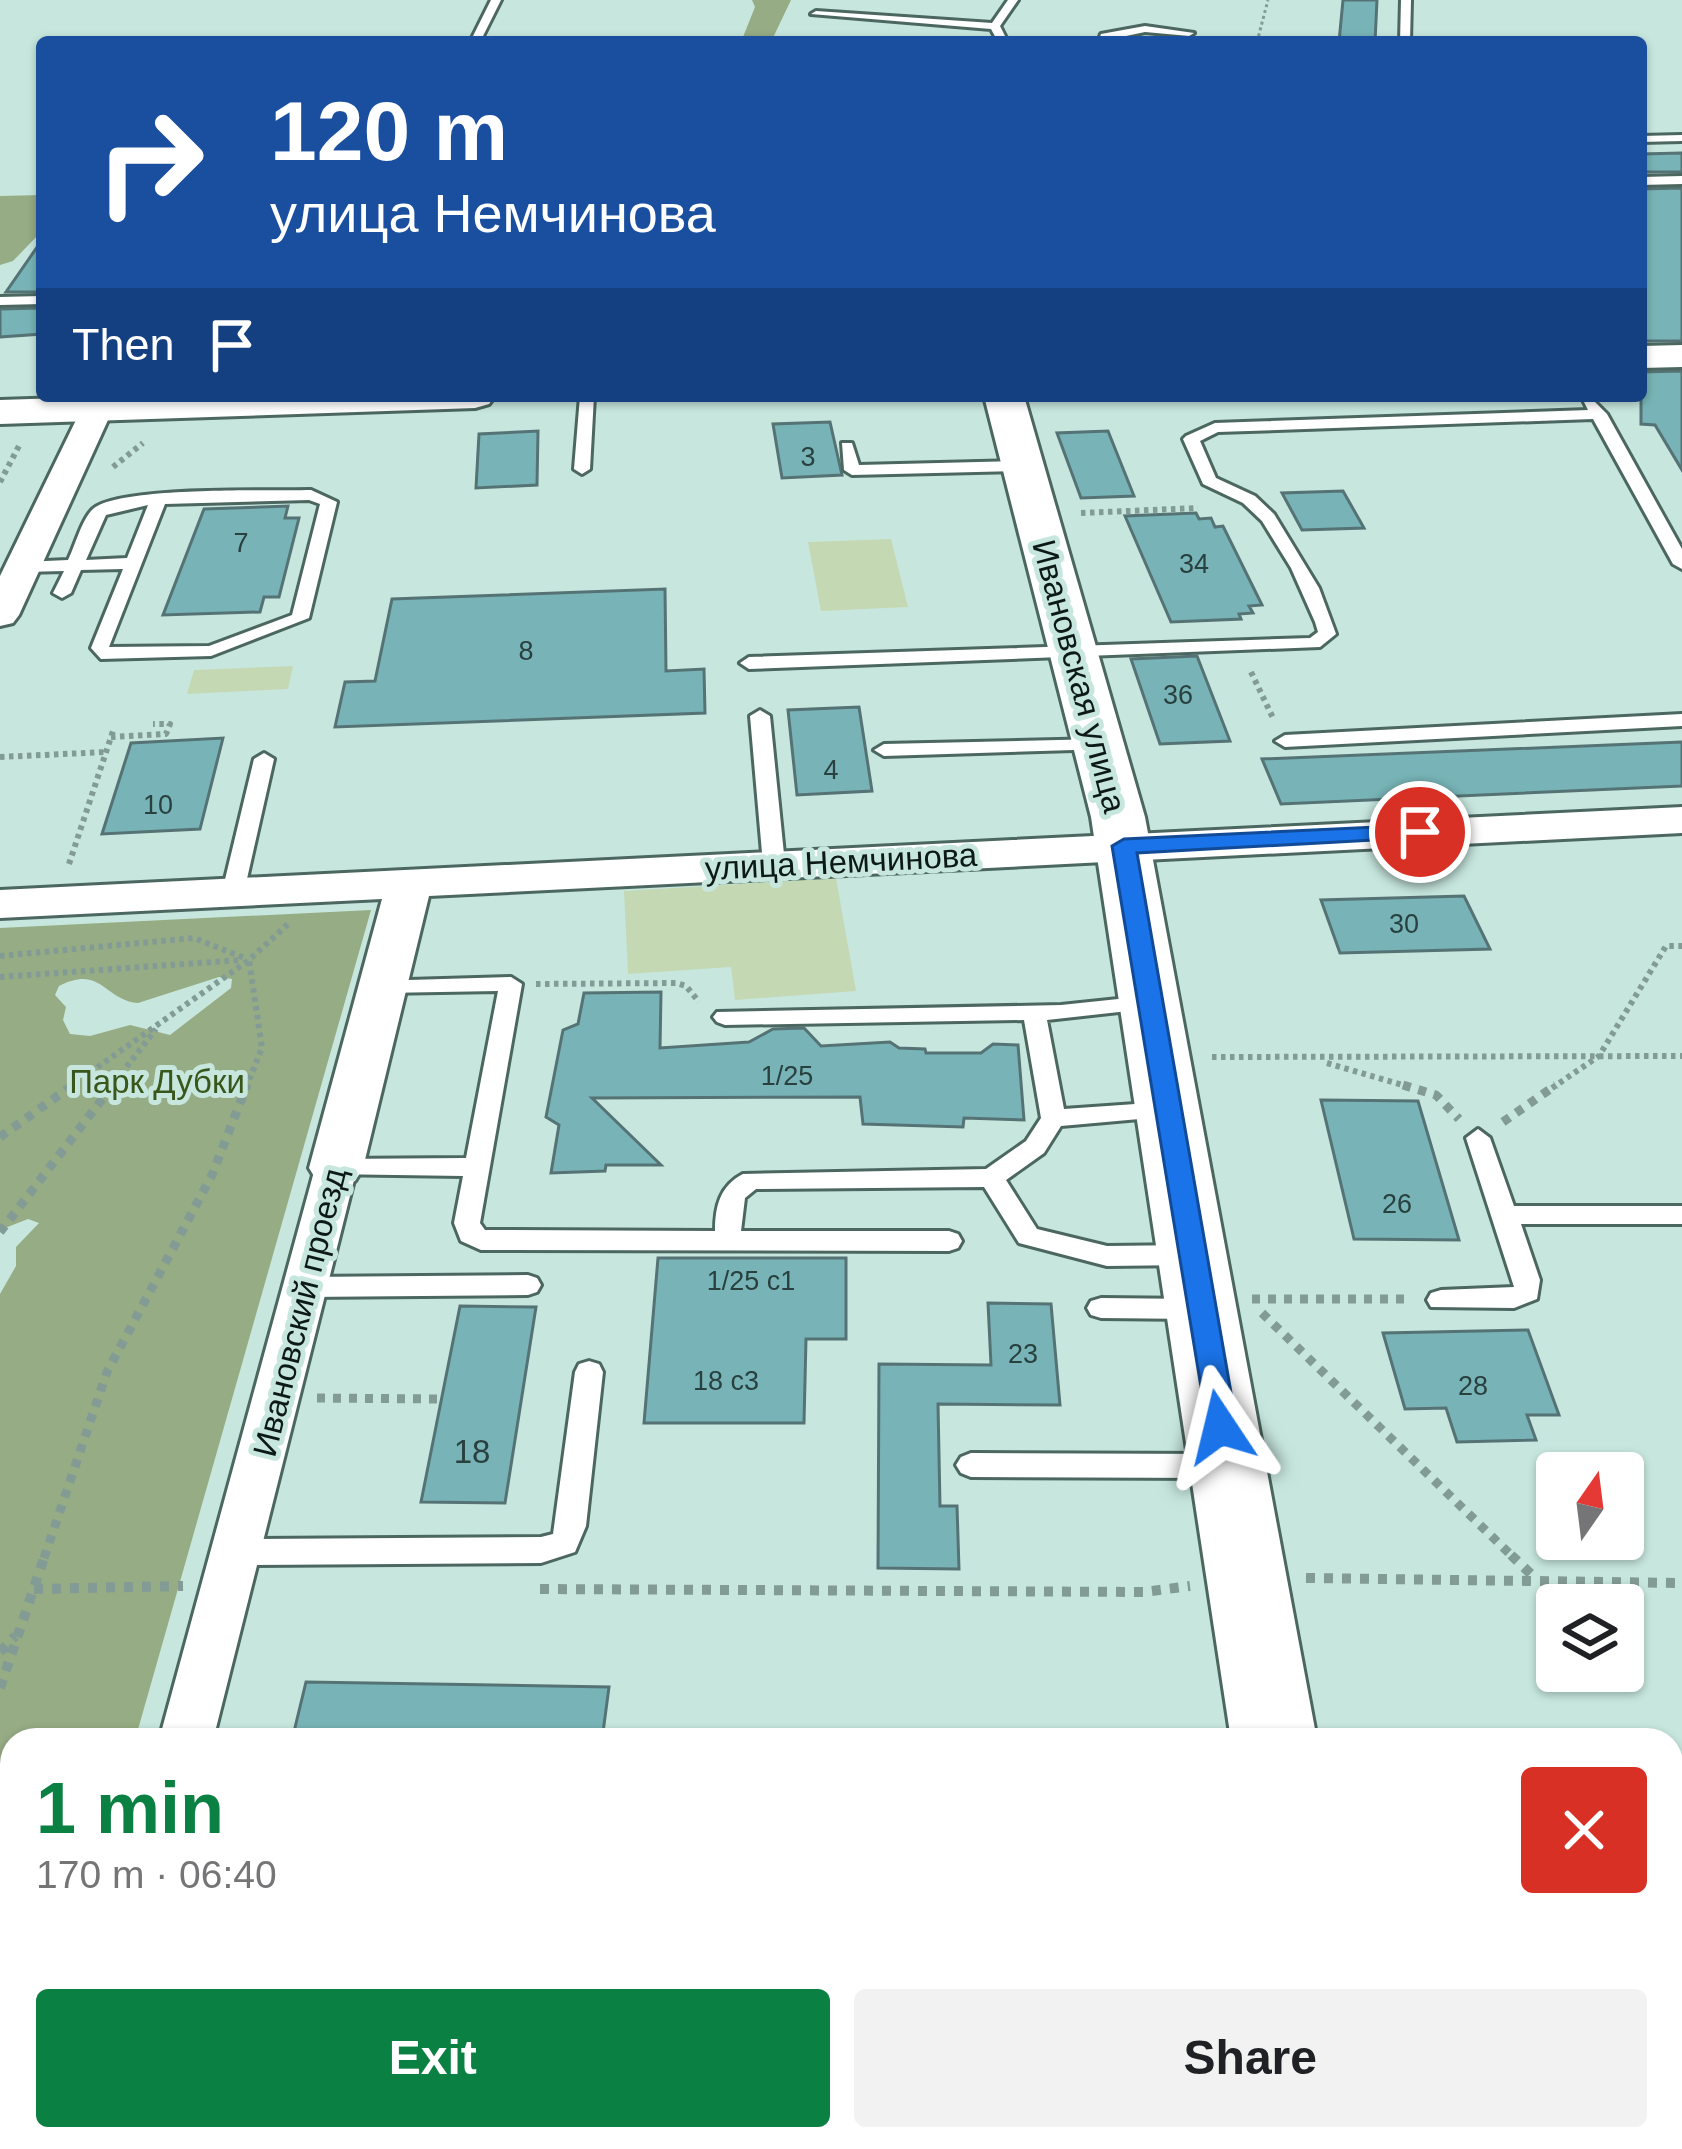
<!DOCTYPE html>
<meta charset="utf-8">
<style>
body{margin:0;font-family:Arial,sans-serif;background:#f2f2f2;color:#202124;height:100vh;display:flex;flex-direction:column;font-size:45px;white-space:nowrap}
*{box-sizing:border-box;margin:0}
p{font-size:39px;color:#757577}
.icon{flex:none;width:66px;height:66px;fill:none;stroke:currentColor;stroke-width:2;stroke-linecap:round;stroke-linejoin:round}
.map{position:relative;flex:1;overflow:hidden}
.sheet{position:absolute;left:0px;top:1728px;width:1683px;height:423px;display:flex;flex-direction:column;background:#fff;border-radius:36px 36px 0 0;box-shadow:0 3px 9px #0004}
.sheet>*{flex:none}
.hud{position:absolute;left:36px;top:36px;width:1611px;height:366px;border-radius:12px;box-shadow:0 3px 9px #0004;background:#1a4fa0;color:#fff;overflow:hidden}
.needle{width:78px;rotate:14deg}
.tools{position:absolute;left:1536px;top:1452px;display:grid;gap:24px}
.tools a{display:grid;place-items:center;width:108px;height:108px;border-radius:12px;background:#fff;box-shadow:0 3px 9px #0004;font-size:60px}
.pin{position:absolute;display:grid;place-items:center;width:102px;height:102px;color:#fff;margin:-51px;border:6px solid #fff;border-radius:50%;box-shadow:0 3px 12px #0007}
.me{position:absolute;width:132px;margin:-66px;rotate:350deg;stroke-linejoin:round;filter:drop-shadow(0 0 9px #0008)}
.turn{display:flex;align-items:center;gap:42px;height:252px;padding:0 36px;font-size:54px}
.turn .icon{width:156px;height:156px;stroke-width:2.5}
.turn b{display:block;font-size:84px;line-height:102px}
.then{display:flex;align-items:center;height:114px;padding:0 36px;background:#0003;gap:24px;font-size:45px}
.round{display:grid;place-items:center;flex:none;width:126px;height:126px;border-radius:12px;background:#f2f2f2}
.headline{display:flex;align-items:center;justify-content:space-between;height:204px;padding:0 36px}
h1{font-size:72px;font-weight:600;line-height:90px;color:#0b8043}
.primary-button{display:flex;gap:24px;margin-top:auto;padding:24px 36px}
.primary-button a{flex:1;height:138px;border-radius:12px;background:#0b8043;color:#fff;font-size:48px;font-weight:600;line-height:138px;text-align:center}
.primary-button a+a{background:#f2f2f2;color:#202124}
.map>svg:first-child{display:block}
.green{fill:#c4d8b4}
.forest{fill:#96ac84;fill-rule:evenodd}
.building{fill:#78b4b7;stroke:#557375;stroke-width:3}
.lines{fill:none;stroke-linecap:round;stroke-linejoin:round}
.service-casing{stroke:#4b6760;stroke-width:6}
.pedestrian-casing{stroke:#4b6760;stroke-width:6}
.minor-casing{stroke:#4b6760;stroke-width:6}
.tertiary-casing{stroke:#4b6760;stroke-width:6}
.path-far3{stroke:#839b95;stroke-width:3;stroke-dasharray:3 3;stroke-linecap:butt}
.path-far2{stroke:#839b95;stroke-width:6;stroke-dasharray:4.5 4.5;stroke-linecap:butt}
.path-far1{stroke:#839b95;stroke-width:9;stroke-dasharray:8 8;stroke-linecap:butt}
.path{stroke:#839b95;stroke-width:10;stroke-dasharray:9 9;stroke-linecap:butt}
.service{fill:#fff;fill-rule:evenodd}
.pedestrian{fill:#fff;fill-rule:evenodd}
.minor{fill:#fff;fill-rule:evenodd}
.tertiary{fill:#fff;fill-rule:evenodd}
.route{fill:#1a73e8;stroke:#114b97;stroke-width:3}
.labels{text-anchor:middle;stroke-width:10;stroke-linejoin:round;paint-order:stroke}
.number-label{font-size:27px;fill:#28403e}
.street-label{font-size:33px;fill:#0d1916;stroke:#c7e7de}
.park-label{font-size:33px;fill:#39561b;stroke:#c7e7de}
.near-number-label{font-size:33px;fill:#28403e}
</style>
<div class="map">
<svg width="1682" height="2149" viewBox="0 0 1682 2149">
<rect width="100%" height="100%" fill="#c7e7de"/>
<path class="green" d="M 891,539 L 908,607 L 821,611 L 808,542 Z
M 293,666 L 288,689 L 187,694 L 194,670 Z
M 836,878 L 856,991 L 735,1000 L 731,967 L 628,974 L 624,891 Z"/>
<path class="forest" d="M 752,0 L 791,0 L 771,42 L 741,42 L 755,7 Z
M 42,195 L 42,231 L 13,261 L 0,265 L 0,196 Z
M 371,910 L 135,1740 L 12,1740 L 12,2139 L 22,2139 L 19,2149 L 0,2149 L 0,1294 L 16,1266 L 16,1247 L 39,1223 L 28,1219 L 0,1230 L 0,928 ZM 219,977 L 232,979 L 231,988 L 170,1035 L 130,1025 L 90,1036 L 70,1034 L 63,1020 L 66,1007 L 55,995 L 59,986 C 101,964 104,1000 138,1003 Z"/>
<path class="building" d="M 1343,0 L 1377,0 L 1375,42 L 1339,42 Z
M 1682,153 L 1682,172 L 1641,172 L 1641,154 Z
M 1682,188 L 1682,341 L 1641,341 L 1641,189 Z
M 42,240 L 42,292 L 6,292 Z
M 42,308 L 42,334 L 0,337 L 0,309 Z
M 1682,371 L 1682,470 L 1655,425 L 1641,424 L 1641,372 Z
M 830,422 L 842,475 L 782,478 L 773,424 Z
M 538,431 L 537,485 L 476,488 L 479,434 Z
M 1108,431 L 1134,496 L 1081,498 L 1057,433 Z
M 1343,491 L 1364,528 L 1302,530 L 1282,493 Z
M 288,506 L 285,518 L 299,518 L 279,597 L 264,597 L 260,612 L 163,615 L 204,509 Z
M 1196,513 L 1199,519 L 1211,518 L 1215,527 L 1223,526 L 1262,605 L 1249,606 L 1253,613 L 1239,614 L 1241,619 L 1171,622 L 1125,516 Z
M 665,589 L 666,671 L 704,669 L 705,713 L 335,727 L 345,682 L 375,681 L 392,599 Z
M 1197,656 L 1230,741 L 1160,744 L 1131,659 Z
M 859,707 L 872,791 L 797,795 L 788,710 Z
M 223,738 L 200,829 L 102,834 L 131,743 Z
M 1682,742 L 1682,786 L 1281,804 L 1262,759 Z
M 1464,896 L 1490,949 L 1340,953 L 1321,900 Z
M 661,992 L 660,1048 L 749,1042 L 773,1029 L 804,1028 L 821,1046 L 890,1042 L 899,1048 L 925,1049 L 926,1053 L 981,1053 L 993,1044 L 1018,1045 L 1024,1120 L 964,1118 L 963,1127 L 863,1124 L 860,1097 L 592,1098 L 661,1165 L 606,1165 L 605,1171 L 551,1173 L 559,1125 L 546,1117 L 563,1030 L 578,1024 L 584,993 Z
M 1321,1100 L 1418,1101 L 1459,1240 L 1354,1239 Z
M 658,1258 L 846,1258 L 846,1339 L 806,1339 L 804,1423 L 644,1423 Z
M 988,1303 L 1051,1304 L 1060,1405 L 938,1404 L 940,1506 L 957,1506 L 959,1569 L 878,1568 L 879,1364 L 991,1365 Z
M 460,1306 L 536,1307 L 505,1503 L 421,1502 Z
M 1528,1330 L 1559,1415 L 1527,1415 L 1536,1440 L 1457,1442 L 1446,1408 L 1405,1409 L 1383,1333 Z
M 306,1682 L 609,1687 L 602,1740 L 292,1740 Z"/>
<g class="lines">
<defs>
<path id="service" d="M 491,0 L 501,0 L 480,42 L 470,42 Z
M 1008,0 L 1018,0 L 1000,26 L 1008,42 L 998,42 L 991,29 L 811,14 L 816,11 L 992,23 Z
M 1401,0 L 1411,0 L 1410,42 L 1400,42 Z
M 1145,26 L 1194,33 L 1189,36 L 1145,32 L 1098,42 L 1101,34 Z
M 1682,135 L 1682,141 L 1641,142 L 1641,136 Z
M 1682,176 L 1682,184 L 1641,185 L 1641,177 Z
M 42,296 L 42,304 L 0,305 L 0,297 Z
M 580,396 L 594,396 L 590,469 L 582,474 L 574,469 Z
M 1591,398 L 1607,414 L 1682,549 L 1682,569 L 1673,564 L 1593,419 L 1218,432 L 1200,441 L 1216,478 L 1255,496 L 1274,514 L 1319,588 L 1336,634 L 1320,647 L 749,669 L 740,663 L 749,657 L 1310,638 L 1318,632 L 1315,622 L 1291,568 L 1262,521 L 1243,503 L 1203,484 L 1183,439 L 1186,436 L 1215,423 L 1588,410 L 1584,402 Z
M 842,443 L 852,443 L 859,465 L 1023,461 L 1031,466 L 1023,471 L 852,475 L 844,470 Z
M 311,490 L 337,502 L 309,618 L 211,656 L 101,659 L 91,648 L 123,569 L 81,570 L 71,593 L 62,598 L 53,593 L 64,571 L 23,572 L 14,567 L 23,562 L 68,560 C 75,546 82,519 93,509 C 118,486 272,491 311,490 ZM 309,500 L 320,504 L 292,615 L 209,646 L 109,647 L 165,504 ZM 148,505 L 127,558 L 86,560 L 106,515 Z
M 760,710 L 770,716 L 785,864 L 774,870 L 763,864 L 750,716 Z
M 1682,714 L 1682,726 L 1285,747 L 1275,741 L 1285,735 Z
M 1100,739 L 1110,745 L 1107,749 L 884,756 L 874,750 L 884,744 Z
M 264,753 L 274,759 L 244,892 L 233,898 L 222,892 L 254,759 Z
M 511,977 L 522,984 L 480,1223 L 485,1230 L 715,1231 C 715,1206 720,1186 743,1174 L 986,1169 L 1026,1141 L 1041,1118 L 1024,1020 L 725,1025 L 717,1022 L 713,1017 L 717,1012 L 1061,1005 L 1147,996 L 1159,1003 L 1155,1008 L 1047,1020 L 1064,1109 L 1164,1102 L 1176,1110 L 1173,1116 L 1061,1126 L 1044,1153 L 1006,1180 L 1037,1229 L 1107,1246 L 1188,1245 L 1197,1248 L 1201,1255 L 1197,1262 L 1188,1265 L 1107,1266 L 1019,1243 L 984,1187 L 756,1189 L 745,1198 L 741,1231 L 949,1231 L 958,1234 L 962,1241 L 958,1248 L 949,1251 L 481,1250 L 461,1241 L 454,1223 L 463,1176 L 327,1174 L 323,1168 L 327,1162 L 336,1159 L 466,1158 L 498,991 L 383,993 L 372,986 L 375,981 Z
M 1478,1129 L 1490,1138 L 1514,1206 L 1682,1206 L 1682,1224 L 1521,1224 L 1540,1280 L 1537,1299 L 1514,1308 L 1431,1307 L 1427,1300 L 1431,1293 L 1441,1290 L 1514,1287 L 1466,1138 Z
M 528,1275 L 537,1278 L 541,1285 L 537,1292 L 528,1295 L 305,1297 L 296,1294 L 292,1287 L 296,1280 L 305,1277 Z
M 1101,1298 L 1194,1299 L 1204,1302 L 1208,1309 L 1204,1316 L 1194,1319 L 1101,1318 L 1091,1315 L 1087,1308 L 1091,1301 Z
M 589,1361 L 599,1364 L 603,1372 L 586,1526 L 575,1552 L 541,1563 L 237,1565 L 226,1561 L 222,1552 L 226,1543 L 237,1539 L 541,1537 L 553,1534 L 575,1372 L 579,1364 Z
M 971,1453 L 1218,1454 L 1228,1458 L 1233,1466 L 1228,1474 L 1218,1478 L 971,1477 L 961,1473 L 956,1465 L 961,1457 Z
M 519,2139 L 561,2139 L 565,2149 L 523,2149 Z
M 1091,2139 L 1129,2139 L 1129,2149 L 1091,2149 Z"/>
<path id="pedestrian" d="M 336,1154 L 351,1158 L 357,1168 L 213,1740 L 159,1740 L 315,1168 L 321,1158 Z
M 48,2139 L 110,2139 L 108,2149 L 46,2149 Z"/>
<path id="minor" d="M 92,410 L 108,420 L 19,615 L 13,623 L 0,626 L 0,576 L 76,420 Z
M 1682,807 L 1682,833 L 429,896 L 363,1168 L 355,1181 L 336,1187 L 317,1181 L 309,1168 L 382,899 L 0,918 L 0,890 Z"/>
<path id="tertiary" d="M 1682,345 L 1682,367 L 1641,368 L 1641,346 Z
M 124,396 L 495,396 L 489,404 L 475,408 L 0,424 L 0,400 Z
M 984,396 L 1024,396 L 1145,817 L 1317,1740 L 1231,1740 L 1091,817 Z
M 1294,2139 L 1394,2139 L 1396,2149 L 1296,2149 Z"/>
</defs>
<use href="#service" class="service-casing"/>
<use href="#pedestrian" class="pedestrian-casing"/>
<use href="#minor" class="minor-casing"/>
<use href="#tertiary" class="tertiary-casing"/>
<path class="path-far3" d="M 1257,42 L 1268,0"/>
<path class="path-far2" d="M 113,467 L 143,443
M 0,482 L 20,444
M 1081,513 L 1198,508
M 1251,672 L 1273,718
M 111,737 L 166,734 L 170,724 L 153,724
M 0,757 L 106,752
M 69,864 L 114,728
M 0,956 L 194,938 L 247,959
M 0,977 L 241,960
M 536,984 L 676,983 L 686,986 L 699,1002
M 1212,1057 L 1682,1056
M 1327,1063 L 1413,1088
M 68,1088 L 249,960 L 288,924
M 110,1088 L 156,1029
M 246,1088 L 262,1048 L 249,960
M 1552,1088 L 1599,1056 L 1666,946 L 1682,946"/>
<path class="path-far1" d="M 1403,1085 L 1436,1095 L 1459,1119
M 1503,1122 L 1556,1085
M 0,1137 L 73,1085
M 0,1232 L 113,1085
M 1252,1299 L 1411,1299
M 1262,1313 L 1514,1558
M 317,1398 L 441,1399
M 44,1558 L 107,1372 L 212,1175 L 247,1085"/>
<path class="path" d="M 1511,1555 L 1535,1578
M 1306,1578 L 1682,1583
M 34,1589 L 183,1586
M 540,1589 L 1144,1592 L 1190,1586
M 0,1652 L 15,1636
M 0,1688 L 45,1555
M 761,2149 L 765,2139"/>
<use href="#service" class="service"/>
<use href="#pedestrian" class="pedestrian"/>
<use href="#minor" class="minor"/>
<use href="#tertiary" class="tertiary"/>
</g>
<path class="route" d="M 1420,825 L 1432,832 L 1428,837 L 1137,853 L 1237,1427 L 1232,1436 L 1220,1440 L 1209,1436 L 1112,846 L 1124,839 Z"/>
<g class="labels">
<g class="number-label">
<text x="808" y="466">3</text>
<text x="241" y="552">7</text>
<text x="1194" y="573">34</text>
<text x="526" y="660">8</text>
<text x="1178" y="704">36</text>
<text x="831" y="779">4</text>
<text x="158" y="814">10</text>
<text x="1404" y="933">30</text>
<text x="787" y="1085">1/25</text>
<text x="1397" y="1213">26</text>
<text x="751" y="1290">1/25 с1</text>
<text x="1023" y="1363">23</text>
<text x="726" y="1390">18 с3</text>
<text x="1473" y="1395">28</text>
</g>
<g class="street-label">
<text transform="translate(1080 676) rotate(75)" y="12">Ивановская улица</text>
<text transform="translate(841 861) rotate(-3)" y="12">улица Немчинова</text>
<text transform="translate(299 1312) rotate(-76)" y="12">Ивановский проезд</text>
</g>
<g class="park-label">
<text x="157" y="1093">Парк Дубки</text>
</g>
<g class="near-number-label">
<text x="472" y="1463">18</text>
</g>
</g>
</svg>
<div class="tools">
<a><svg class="needle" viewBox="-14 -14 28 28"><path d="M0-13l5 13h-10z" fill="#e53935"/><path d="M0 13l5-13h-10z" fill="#757577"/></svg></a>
<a><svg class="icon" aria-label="layers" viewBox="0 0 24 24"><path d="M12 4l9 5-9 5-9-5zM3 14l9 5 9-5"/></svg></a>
</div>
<div class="pin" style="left:1420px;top:832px;background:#d93025"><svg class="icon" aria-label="arrive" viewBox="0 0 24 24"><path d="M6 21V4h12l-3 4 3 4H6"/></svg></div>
<svg class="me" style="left:1220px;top:1427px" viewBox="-20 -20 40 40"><path d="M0-17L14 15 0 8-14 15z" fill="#1a73e8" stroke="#fff" stroke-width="4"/></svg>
<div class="hud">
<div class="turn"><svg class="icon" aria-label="right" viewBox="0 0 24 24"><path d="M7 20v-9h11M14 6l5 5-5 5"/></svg><div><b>120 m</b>улица Немчинова</div></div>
<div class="then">Then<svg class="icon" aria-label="arrive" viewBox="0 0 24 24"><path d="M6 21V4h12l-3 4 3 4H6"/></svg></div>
</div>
<section class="sheet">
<div class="headline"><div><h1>1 min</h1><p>170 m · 06:40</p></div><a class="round" style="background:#d93025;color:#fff"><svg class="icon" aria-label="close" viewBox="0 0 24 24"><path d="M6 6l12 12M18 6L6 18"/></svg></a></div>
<div class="primary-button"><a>Exit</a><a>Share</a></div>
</section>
</div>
